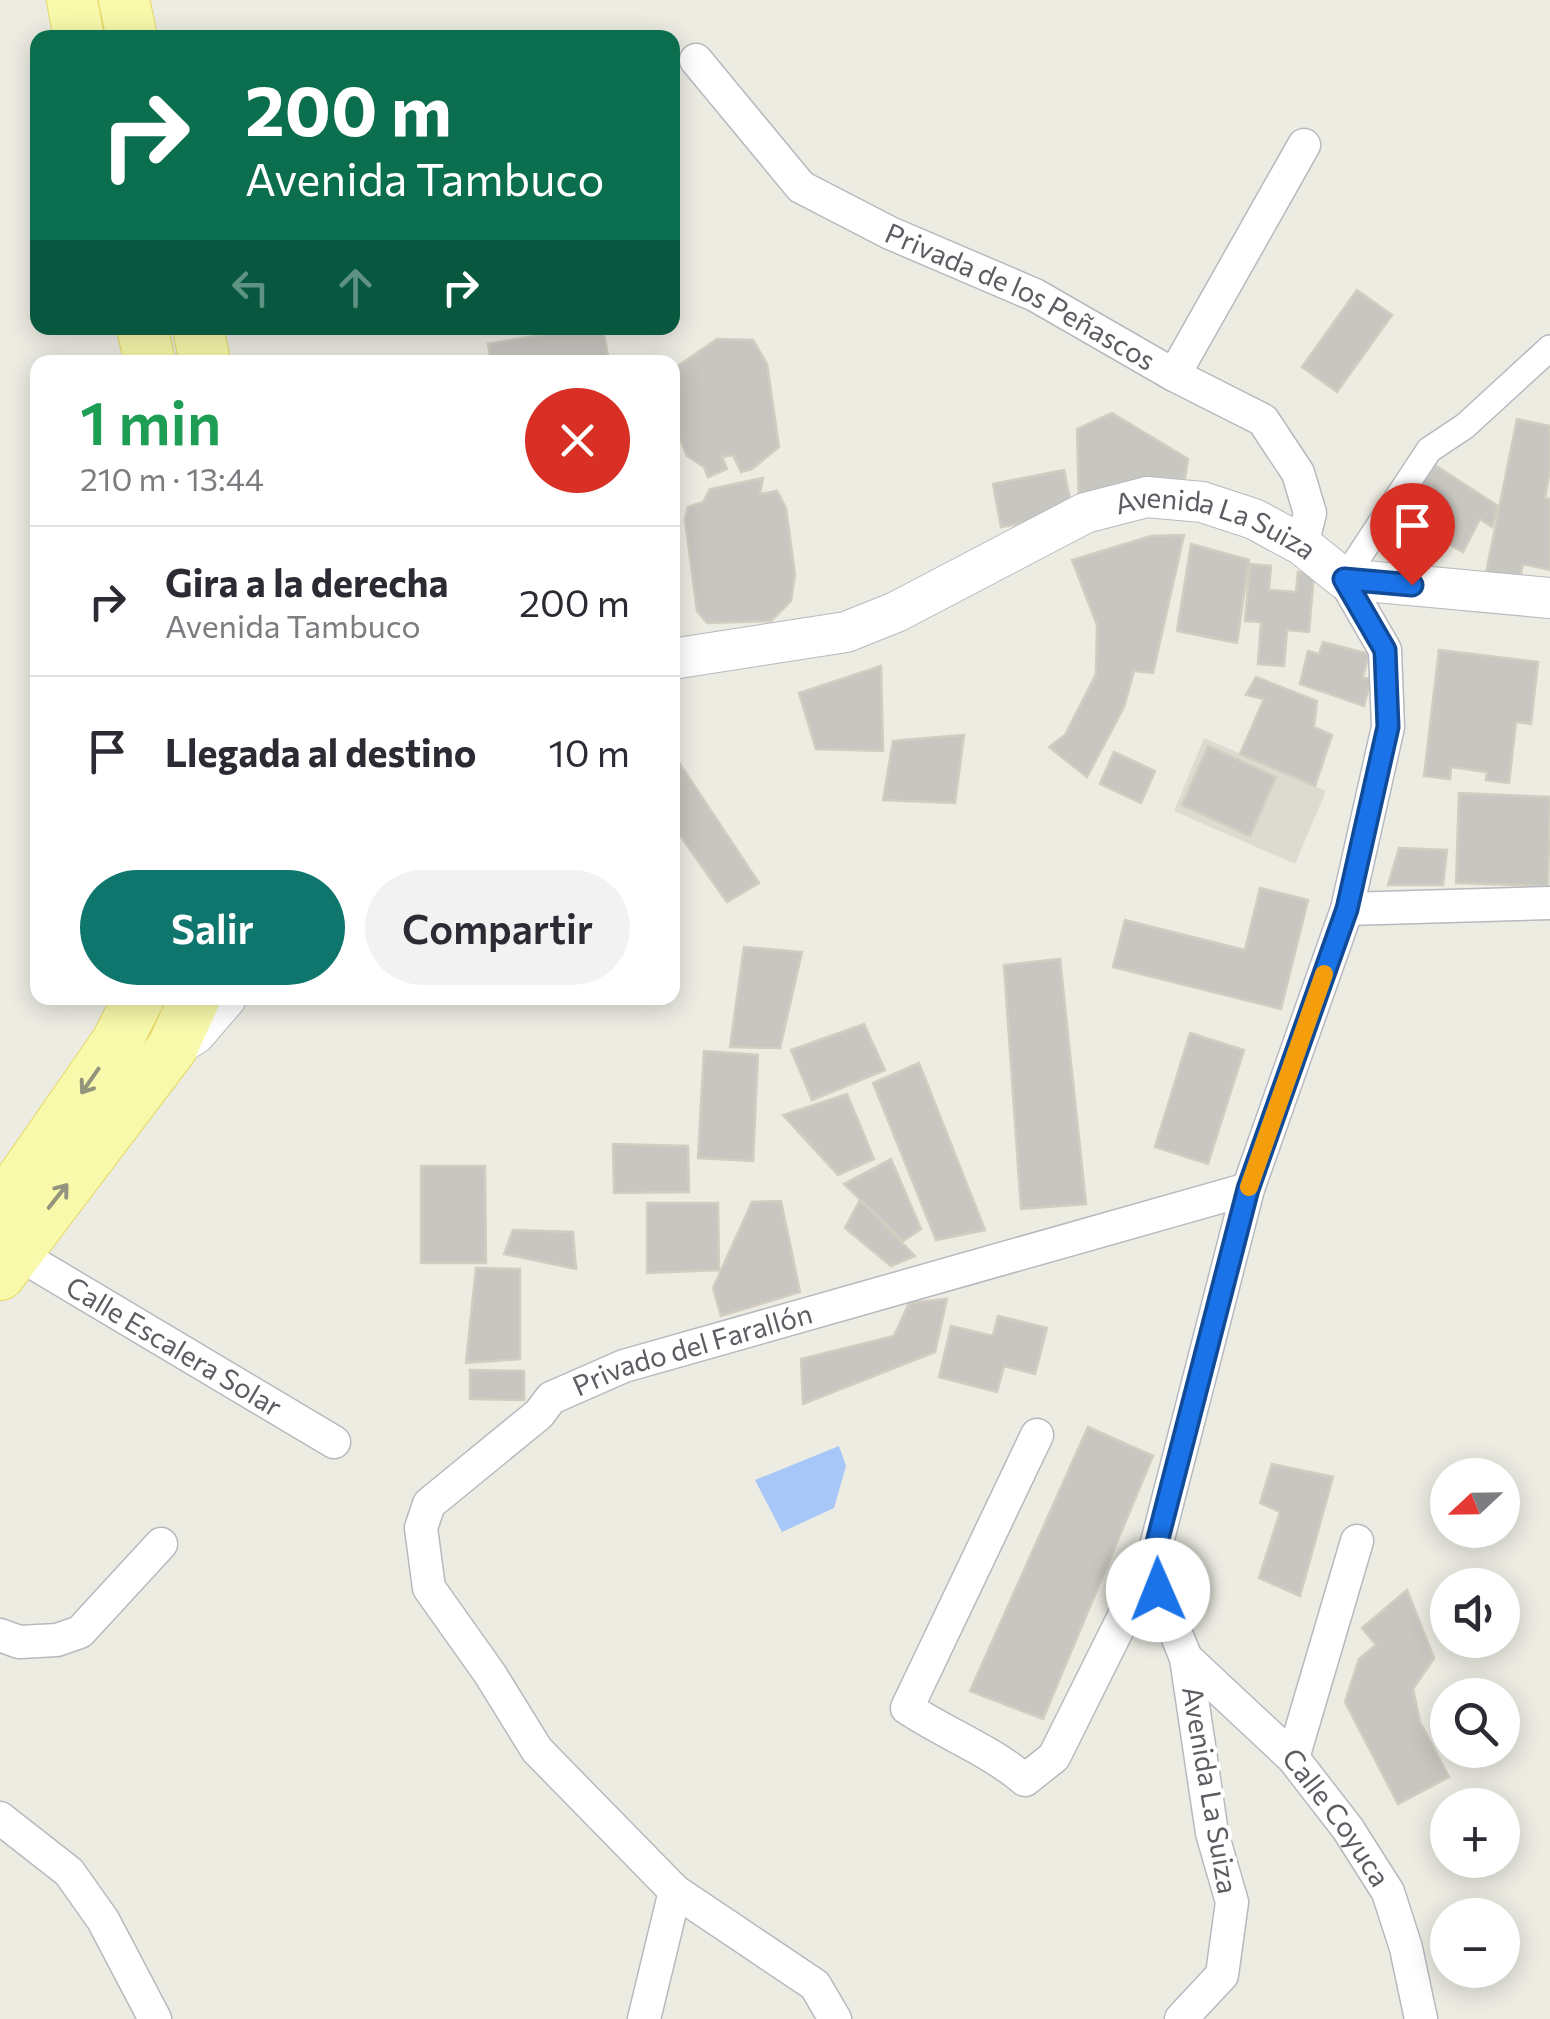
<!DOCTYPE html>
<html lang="es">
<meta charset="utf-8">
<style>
body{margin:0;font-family:Commissioner,sans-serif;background:#f2f2f3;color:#2b2b33;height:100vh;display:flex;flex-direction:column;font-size:38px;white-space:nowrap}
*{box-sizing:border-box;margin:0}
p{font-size:32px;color:#7c7c81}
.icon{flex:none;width:55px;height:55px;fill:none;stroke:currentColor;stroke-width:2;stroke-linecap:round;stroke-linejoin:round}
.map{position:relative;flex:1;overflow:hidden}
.drawer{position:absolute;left:30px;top:355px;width:650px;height:650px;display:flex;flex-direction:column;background:#fff;border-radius:20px;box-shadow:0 5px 25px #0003}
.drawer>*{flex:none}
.top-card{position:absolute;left:30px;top:30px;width:650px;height:305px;border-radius:20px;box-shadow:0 5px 25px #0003;background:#0b6e4f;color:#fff;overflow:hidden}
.needle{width:65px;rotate:248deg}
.controls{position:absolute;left:1430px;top:1458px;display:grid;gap:20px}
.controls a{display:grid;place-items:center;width:90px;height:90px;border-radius:50%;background:#fff;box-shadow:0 5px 25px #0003;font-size:50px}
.pin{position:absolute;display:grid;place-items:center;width:85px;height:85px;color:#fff;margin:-102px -42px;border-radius:50% 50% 50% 0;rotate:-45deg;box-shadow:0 0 10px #0007}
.pin .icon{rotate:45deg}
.me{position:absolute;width:110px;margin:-55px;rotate:359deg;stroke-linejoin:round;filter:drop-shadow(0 0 8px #0008)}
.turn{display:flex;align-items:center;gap:35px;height:210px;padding:0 50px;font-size:45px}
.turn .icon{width:130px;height:130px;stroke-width:2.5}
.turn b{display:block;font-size:70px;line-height:85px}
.lanes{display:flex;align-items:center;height:95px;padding:0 50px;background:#0003;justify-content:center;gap:50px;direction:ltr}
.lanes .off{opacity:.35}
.round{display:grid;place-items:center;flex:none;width:105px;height:105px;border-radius:52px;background:#f2f2f3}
.overview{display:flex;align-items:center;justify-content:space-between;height:170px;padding:0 50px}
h1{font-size:60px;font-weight:600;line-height:75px;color:#1e9e55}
.primary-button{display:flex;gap:20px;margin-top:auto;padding:20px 50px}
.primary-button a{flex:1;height:115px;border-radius:60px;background:#0f766e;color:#fff;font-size:40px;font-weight:600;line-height:115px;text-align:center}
.primary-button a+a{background:#f2f2f3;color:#2b2b33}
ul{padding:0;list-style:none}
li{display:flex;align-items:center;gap:30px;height:150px;padding:0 50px;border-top:2px solid #e1e1e2}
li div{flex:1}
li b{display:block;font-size:38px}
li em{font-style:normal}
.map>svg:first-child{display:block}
.education{fill:#dcdbd1}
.water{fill:#a7c7f8}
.building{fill:#c8c6c0;stroke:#d1cec1;stroke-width:2.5}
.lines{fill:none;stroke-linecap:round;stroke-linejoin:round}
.pedestrian-casing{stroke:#b8b9be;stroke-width:28}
.minor-casing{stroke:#b8b9be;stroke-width:35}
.tertiary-casing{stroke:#b8b9be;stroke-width:42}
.primary-casing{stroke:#e7d862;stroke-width:52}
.pedestrian{stroke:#fff;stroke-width:25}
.minor{stroke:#fff;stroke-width:32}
.tertiary{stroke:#fff;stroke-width:40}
.primary{stroke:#f8f9ab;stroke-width:50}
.oneway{stroke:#92947c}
.route-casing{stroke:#114b97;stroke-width:25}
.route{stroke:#1a73e8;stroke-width:18}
.slow{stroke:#f59e0b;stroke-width:18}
.labels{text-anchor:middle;stroke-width:8;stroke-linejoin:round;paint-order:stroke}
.street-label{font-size:28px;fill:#5b5d62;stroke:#fff}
</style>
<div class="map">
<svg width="1550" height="2019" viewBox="0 0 1550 2019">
<rect width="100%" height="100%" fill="#ecece3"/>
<path class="education" d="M 1204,738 L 1326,791 L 1295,864 L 1174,811 Z"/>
<path class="water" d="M 839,1446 L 846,1466 L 834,1508 L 782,1532 L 755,1480 Z"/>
<path class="building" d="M 1357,290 L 1392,315 L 1337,392 L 1302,367 Z
M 581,328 L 603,328 L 609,362 L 491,362 L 488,344 Z
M 717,339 L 753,340 L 767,364 L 779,447 L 752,469 L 741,472 L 733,455 L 722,457 L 727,469 L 708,477 L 704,467 L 687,456 L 679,437 L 672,414 L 672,370 Z
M 1112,413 L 1188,459 L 1185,478 L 1079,506 L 1077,429 Z
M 1517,419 L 1550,426 L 1550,470 L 1545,498 L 1550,499 L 1550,570 L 1523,564 L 1517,595 L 1483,588 Z
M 1424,458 L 1498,506 L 1492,527 L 1480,519 L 1463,552 L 1394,515 Z
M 1064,470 L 1073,514 L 1001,527 L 993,484 Z
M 763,478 L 760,494 L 777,491 L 786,508 L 795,575 L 791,601 L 771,621 L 707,623 L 697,611 L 685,519 L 688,507 L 703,502 L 710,489 Z
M 1184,535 L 1153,673 L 1134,671 L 1124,707 L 1087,777 L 1049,747 L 1065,735 L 1096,674 L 1097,625 L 1072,560 L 1151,536 Z
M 1191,544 L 1249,560 L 1237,643 L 1177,631 Z
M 1250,564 L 1271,566 L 1269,590 L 1296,592 L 1298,572 L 1314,573 L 1309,632 L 1287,630 L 1284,666 L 1258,664 L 1261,622 L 1245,621 Z
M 1323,642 L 1369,654 L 1363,677 L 1371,679 L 1364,706 L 1300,684 L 1308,651 L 1319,654 Z
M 1439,650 L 1538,662 L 1531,724 L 1516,722 L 1509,783 L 1486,780 L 1487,772 L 1451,767 L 1450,779 L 1424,776 Z
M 881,666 L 883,751 L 816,749 L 799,693 Z
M 1256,677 L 1317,701 L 1314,727 L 1332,735 L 1315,786 L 1240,754 L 1264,699 L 1246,695 Z
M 964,735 L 955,803 L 883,800 L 893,741 Z
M 1208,746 L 1276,777 L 1250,836 L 1182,805 Z
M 672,752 L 759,883 L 727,902 L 672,824 Z
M 1114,752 L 1155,771 L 1141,803 L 1100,784 Z
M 1459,793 L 1550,797 L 1548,886 L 1456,883 Z
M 1399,848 L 1447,850 L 1443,885 L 1388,885 Z
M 1260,888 L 1308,900 L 1281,1009 L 1113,967 L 1125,920 L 1245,950 Z
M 744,947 L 802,952 L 780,1048 L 730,1047 Z
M 1060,959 L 1086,1204 L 1021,1209 L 1004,965 Z
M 864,1024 L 885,1070 L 812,1100 L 791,1050 Z
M 1190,1033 L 1244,1050 L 1208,1164 L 1155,1147 Z
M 704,1051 L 758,1055 L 753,1161 L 698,1158 Z
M 919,1063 L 985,1230 L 936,1240 L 873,1083 Z
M 847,1094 L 874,1159 L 838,1175 L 783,1115 Z
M 613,1144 L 688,1146 L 689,1192 L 614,1193 Z
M 891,1159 L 921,1229 L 903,1241 L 844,1184 Z
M 421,1166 L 485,1166 L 486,1263 L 421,1263 Z
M 860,1200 L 915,1256 L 891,1266 L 845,1228 Z
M 781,1201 L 800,1292 L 721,1316 L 713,1288 L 752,1202 Z
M 647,1203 L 718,1203 L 719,1270 L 647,1273 Z
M 513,1230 L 573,1232 L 576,1269 L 504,1254 Z
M 476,1268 L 520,1269 L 520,1359 L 466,1363 Z
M 947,1299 L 935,1352 L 803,1404 L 801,1359 L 894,1336 L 909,1303 Z
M 998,1316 L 1047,1328 L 1035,1374 L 1004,1366 L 997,1392 L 939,1377 L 951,1326 L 993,1336 Z
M 470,1370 L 524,1371 L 524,1400 L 470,1399 Z
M 1088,1427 L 1153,1456 L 1043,1719 L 970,1691 Z
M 1272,1464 L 1333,1477 L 1300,1596 L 1259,1578 L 1280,1512 L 1260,1503 Z
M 1407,1590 L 1434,1658 L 1413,1689 L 1420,1722 L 1449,1777 L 1398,1804 L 1345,1702 L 1359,1659 L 1376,1645 L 1362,1628 Z"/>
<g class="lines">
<defs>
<path id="pedestrian" d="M 1344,579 L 1429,450 L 1465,426 L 1550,348"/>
<g id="minor">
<path id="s1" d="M 696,60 L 801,187 L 890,233 L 1035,295 L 1174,375 L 1263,420 L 1298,473 L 1310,513 L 1302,545"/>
<path d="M 1174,375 L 1304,145"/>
<path d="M 1347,909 L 1550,903"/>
<path id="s2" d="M 15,1252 L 334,1442"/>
<path d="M 1037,1435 L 907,1708 C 946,1734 990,1750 1025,1780 L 1054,1757 L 1153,1558"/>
<path d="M 0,1635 L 19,1642 L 57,1640 L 80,1632 L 161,1544"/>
<path id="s3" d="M 1186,1658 L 1293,1758 L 1348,1829 L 1388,1892 L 1406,1948 L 1421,2019"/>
<path d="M 1293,1758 L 1357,1541"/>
<path d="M 0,1818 L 69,1872 L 103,1920 L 155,2019"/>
<path d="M 644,2019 L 675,1891"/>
<path id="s4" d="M 835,2019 L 815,1985 L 675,1891 L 537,1750 L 490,1674 L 429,1588 L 421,1528 L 429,1504 L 539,1414 L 551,1398 L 624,1366 L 1248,1189"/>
<path d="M 1181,2019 L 1222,1975 L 1232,1902 L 1212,1833 L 1186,1658 L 1158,1590 L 1153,1558 L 1248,1189 L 1347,909 L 1388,727 L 1385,650 L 1344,579"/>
</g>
<g id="tertiary">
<path id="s5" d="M 672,659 L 846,632 L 896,612 L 1085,513 L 1147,497 L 1202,502 L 1254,519 L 1302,545 L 1344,579 L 1550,598"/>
<path d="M 180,1043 L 195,1034 L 226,998"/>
</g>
<path id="primary" d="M 72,0 L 79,38
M 124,0 L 132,38
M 142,328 L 150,362
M 198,328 L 205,362
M 0,1210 L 116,1043 L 139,998
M 0,1275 L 172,1048 L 195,998"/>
</defs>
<use href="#pedestrian" class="pedestrian-casing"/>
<use href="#minor" class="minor-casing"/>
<use href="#tertiary" class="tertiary-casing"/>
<use href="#primary" class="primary-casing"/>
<use href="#pedestrian" class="pedestrian"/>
<use href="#minor" class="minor"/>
<use href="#tertiary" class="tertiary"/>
<use href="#primary" class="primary"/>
</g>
<defs><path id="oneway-shaft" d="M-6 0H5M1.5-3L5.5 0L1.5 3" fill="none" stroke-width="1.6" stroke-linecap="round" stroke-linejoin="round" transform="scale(2.5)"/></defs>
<g class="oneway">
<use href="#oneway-shaft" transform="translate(90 1081) rotate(125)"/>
<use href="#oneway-shaft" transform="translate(58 1196) rotate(-52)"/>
</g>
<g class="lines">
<defs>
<path id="route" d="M 1158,1590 L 1153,1558 L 1248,1189 L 1347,909 L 1388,727 L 1385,650 L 1344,579 L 1412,585"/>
</defs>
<use href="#route" class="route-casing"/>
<use href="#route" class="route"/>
<path class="slow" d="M 1249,1187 L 1324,974"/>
</g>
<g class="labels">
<g class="street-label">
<text dy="10" stroke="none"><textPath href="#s1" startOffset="410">Privada de los Peñascos</textPath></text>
<text dy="10" stroke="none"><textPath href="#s5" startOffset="580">Avenida La Suiza</textPath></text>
<text dy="10" stroke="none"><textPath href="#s2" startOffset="185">Calle Escalera Solar</textPath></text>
<text dy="10" stroke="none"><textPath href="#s4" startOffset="998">Privado del Farallón</textPath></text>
<text transform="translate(1210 1790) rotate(80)" y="10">Avenida La Suiza</text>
<text dy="10" stroke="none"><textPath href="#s3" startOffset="220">Calle Coyuca</textPath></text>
</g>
</g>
</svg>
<div class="controls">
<a><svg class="needle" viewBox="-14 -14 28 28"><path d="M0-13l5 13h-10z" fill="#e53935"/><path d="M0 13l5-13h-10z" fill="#7c7c81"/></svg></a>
<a><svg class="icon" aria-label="sound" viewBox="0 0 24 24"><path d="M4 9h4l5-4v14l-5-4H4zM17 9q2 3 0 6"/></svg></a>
<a><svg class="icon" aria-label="search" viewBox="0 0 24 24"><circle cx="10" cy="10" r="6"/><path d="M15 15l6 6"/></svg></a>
<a>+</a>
<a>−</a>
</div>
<div class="pin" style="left:1412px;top:585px;background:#d93025"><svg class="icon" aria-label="arrive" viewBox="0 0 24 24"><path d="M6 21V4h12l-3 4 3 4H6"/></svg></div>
<svg class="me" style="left:1158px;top:1590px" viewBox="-20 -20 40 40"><circle r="19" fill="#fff"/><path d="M0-13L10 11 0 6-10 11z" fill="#1a73e8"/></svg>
<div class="top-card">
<div class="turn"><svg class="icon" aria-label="right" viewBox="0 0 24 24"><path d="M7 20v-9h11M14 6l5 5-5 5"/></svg><div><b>200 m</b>Avenida Tambuco</div></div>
<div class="lanes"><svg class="icon off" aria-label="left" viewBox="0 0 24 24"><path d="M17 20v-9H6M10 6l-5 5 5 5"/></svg><svg class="icon off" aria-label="ahead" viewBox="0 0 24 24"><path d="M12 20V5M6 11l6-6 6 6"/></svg><svg class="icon" aria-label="right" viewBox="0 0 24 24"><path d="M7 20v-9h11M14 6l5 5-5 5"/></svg></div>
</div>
<section class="drawer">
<div class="overview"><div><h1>1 min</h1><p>210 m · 13:44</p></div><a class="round" style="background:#d93025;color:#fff"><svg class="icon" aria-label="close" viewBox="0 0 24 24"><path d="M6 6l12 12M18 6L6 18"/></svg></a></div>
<ul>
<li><svg class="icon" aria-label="right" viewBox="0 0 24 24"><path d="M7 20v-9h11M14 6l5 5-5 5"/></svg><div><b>Gira a la derecha</b><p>Avenida Tambuco</p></div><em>200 m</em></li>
<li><svg class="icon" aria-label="arrive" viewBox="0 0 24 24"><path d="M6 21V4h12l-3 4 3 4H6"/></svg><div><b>Llegada al destino</b></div><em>10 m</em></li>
</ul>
<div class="primary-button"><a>Salir</a><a>Compartir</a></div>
</section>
</div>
